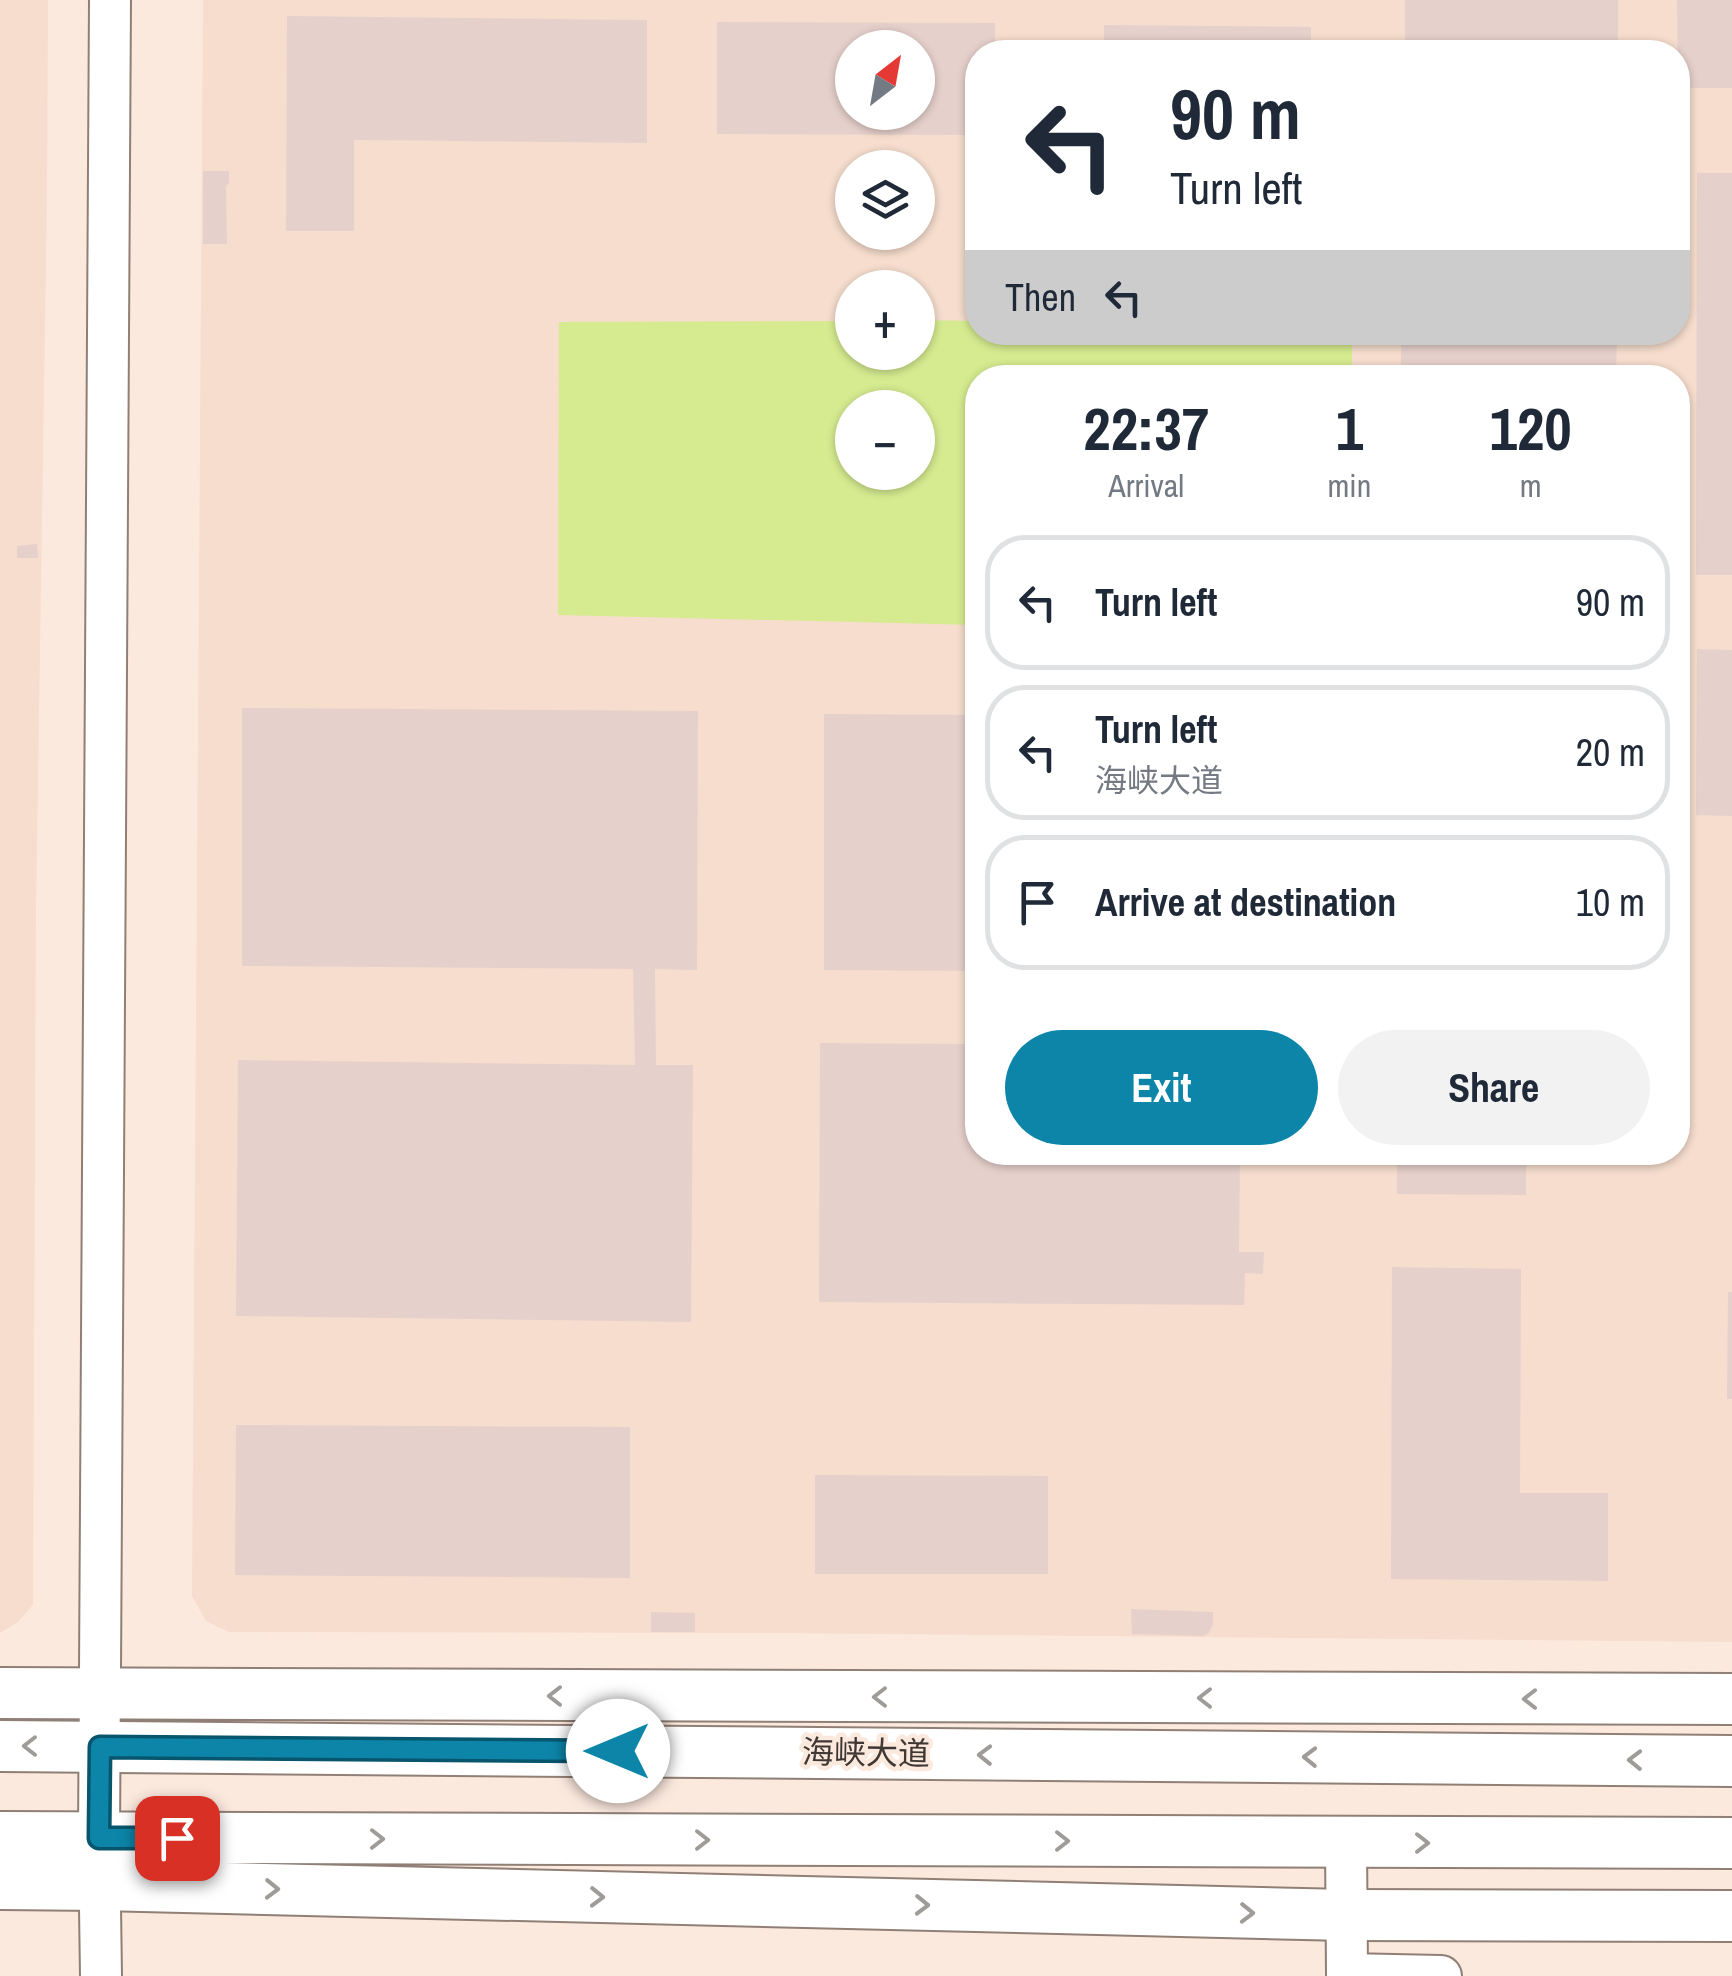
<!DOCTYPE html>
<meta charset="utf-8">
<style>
body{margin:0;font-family:"Archivo Narrow","Noto Sans SC",sans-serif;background:#f2f2f3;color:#1f2937;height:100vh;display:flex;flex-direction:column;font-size:38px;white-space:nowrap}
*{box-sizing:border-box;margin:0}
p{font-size:32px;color:#747a83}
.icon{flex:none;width:55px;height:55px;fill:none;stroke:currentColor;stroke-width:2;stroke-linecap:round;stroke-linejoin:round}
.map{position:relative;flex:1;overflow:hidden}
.drawer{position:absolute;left:965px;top:365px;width:725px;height:800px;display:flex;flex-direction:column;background:#fff;border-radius:40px;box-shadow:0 2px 8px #0004}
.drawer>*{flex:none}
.top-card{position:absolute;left:965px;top:40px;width:725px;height:305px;border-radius:40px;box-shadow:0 2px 8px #0004;background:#fff;color:#1f2937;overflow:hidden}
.needle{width:65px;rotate:31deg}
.controls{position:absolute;left:835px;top:30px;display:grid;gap:20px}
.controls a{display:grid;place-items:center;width:100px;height:100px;border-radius:50%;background:#fff;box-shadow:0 2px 8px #0004;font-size:50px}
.pin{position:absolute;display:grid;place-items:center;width:85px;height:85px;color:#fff;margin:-42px;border-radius:20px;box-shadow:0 5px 15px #0006}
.me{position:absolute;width:110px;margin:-55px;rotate:270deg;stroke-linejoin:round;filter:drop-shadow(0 0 8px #0008)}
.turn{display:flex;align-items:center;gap:35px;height:210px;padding:0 40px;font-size:45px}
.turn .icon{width:130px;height:130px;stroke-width:2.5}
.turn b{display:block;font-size:70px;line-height:85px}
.then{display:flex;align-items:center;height:95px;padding:0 40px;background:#0003;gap:20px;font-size:38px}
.eta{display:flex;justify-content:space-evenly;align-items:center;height:170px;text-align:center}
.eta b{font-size:60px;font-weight:700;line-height:70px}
.primary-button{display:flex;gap:20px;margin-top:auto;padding:20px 40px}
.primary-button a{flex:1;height:115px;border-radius:60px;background:#0c85a9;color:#fff;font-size:40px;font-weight:700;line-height:115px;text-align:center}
.primary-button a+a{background:#f2f2f3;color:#1f2937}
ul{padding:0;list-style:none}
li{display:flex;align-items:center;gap:30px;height:135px;margin:0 20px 15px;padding:0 20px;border:5px solid #e0e1e3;border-radius:40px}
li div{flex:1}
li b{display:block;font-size:38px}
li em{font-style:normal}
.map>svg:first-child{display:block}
.built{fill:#f6ddcd;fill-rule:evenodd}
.green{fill:#d6eb90;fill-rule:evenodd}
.building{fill:#e6d0cb;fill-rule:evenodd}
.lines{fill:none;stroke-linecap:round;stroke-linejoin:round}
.minor-casing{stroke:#907f75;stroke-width:44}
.major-casing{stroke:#907f75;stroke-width:54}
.minor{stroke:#fff;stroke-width:40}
.major{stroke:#fff;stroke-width:50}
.oneway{stroke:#9f9b99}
.route-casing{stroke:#08566e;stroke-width:25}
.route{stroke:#0c85a9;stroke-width:18}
.labels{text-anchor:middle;stroke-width:9;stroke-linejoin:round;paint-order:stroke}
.street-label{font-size:32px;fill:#3f3733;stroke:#fce9de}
</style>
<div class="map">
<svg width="1732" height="1976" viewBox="0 0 1732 1976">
<rect width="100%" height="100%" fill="#fce9de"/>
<path class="built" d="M 0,0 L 48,0 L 47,196 L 36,911 L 33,1605 L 18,1622 L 0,1633 Z
M 203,0 L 1732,0 L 1732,1642 L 773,1633 L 229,1632 L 206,1621 L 192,1596 ZM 852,48 L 918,48 L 918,112 L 852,112 ZM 978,52 L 1678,52 L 1678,332 L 978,332 ZM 852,168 L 918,168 L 918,232 L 852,232 ZM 852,288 L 918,288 L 918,352 L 852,352 ZM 978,378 L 1678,378 L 1678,1152 L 978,1152 ZM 852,408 L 918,408 L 918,472 L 852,472 Z"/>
<path class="green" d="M 918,320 L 977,321 L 978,332 L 1352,333 L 1352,377 L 978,378 L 977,625 L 558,615 L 559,322 L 852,321 L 852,352 L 918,352 ZM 852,408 L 918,408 L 918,472 L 852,472 Z"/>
<path class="building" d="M 1405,0 L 1618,0 L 1618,52 L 1405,52 Z
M 1677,0 L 1732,0 L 1732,88 L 1678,88 Z
M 287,16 L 647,20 L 647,143 L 354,140 L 354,231 L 286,231 Z
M 717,22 L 995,23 L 995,52 L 978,52 L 978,135 L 717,134 ZM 852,48 L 918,48 L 918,112 L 852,112 Z
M 1104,25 L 1311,27 L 1311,52 L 1104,52 Z
M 203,171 L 229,171 L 229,183 L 226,186 L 227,244 L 203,244 Z
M 1697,173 L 1732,173 L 1732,575 L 1696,575 Z
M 1401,332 L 1617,332 L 1616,378 L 1401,378 Z
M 37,544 L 38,558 L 17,558 L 17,546 Z
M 1697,649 L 1732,650 L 1732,816 L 1696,815 Z
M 242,708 L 698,711 L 697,970 L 655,969 L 656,1065 L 693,1065 L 691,1322 L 236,1316 L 238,1060 L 635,1065 L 633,969 L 242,966 Z
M 824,714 L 978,715 L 978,971 L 824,970 Z
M 820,1043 L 978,1044 L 978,1152 L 1240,1152 L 1239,1252 L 1264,1252 L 1263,1274 L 1245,1273 L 1244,1305 L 819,1302 Z
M 1397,1152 L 1526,1152 L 1526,1195 L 1397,1194 Z
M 1392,1267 L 1521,1269 L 1520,1493 L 1608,1493 L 1608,1581 L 1391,1579 Z
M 1728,1292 L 1732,1292 L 1732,1399 L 1727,1399 Z
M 236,1425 L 630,1427 L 630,1578 L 235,1575 Z
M 815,1475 L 1048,1476 L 1048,1574 L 815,1574 Z
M 1131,1609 L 1213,1612 L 1213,1624 L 1208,1634 L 1203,1636 L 1132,1634 Z
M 651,1612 L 695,1613 L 695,1632 L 651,1632 Z"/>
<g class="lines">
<defs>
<path id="minor" d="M 1346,1842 L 1347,1974 L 1441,1976
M 101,1976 L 99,1838 L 110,0"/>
<path id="major" d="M 0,1693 L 1732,1699
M 0,1746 L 1732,1761
M 0,1837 L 1732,1843
M 0,1884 L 100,1885 L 1346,1915 L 1732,1916"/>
</defs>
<use href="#minor" class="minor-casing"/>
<use href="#major" class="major-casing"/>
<use href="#minor" class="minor"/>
<use href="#major" class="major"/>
</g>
<defs><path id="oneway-chevron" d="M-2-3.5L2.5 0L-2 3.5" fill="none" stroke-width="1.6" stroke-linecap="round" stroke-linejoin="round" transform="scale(2.5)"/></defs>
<g class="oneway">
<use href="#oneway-chevron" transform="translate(555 1696) rotate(-180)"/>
<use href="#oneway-chevron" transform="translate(880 1697) rotate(-180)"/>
<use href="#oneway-chevron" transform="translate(1205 1698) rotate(-180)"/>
<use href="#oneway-chevron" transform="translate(1530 1699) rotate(-180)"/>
<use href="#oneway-chevron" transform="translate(30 1746) rotate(-180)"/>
<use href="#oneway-chevron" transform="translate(985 1755) rotate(-179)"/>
<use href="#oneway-chevron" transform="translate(1310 1757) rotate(-179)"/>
<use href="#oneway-chevron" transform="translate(1635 1760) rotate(-179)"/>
<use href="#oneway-chevron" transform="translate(377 1839)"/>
<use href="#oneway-chevron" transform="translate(702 1840)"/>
<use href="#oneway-chevron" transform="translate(1062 1841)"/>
<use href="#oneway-chevron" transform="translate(1422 1843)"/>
<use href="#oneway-chevron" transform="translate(272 1889) rotate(1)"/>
<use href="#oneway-chevron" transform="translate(597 1897) rotate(1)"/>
<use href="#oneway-chevron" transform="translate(922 1905) rotate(1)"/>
<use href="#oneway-chevron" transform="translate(1247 1913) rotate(1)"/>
</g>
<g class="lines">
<defs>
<path id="route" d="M 177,1838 L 99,1838 L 100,1747 L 618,1751"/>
</defs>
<use href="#route" class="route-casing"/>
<use href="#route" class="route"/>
</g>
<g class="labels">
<g class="street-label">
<text transform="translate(866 1753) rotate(1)" y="11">海峡大道</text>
</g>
</g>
</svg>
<div class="controls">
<a><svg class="needle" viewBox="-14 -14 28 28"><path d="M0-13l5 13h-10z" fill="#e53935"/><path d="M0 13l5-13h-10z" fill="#747a83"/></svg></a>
<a><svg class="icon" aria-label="layers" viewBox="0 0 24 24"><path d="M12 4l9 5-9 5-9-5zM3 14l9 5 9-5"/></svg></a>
<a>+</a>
<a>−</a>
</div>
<div class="pin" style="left:177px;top:1838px;background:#d93025"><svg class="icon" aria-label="arrive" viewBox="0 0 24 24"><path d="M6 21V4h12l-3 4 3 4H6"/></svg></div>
<svg class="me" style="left:618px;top:1751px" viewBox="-20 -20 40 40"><circle r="19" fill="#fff"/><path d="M0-13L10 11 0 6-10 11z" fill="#0c85a9"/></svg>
<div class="top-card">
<div class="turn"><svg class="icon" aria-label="left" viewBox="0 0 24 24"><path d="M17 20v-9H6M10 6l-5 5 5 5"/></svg><div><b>90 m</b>Turn left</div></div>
<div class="then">Then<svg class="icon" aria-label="left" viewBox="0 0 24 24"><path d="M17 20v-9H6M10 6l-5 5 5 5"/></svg></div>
</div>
<section class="drawer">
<div class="eta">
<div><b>22:37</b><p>Arrival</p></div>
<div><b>1</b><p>min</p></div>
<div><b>120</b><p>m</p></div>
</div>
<ul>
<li><svg class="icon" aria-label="left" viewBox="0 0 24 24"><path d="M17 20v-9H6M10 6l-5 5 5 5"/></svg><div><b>Turn left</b></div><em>90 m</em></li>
<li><svg class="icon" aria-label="left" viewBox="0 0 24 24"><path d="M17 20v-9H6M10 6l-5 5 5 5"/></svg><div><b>Turn left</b><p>海峡大道</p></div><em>20 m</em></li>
<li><svg class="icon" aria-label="arrive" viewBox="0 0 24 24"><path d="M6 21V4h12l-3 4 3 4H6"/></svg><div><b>Arrive at destination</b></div><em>10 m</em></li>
</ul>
<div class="primary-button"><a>Exit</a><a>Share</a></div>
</section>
</div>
